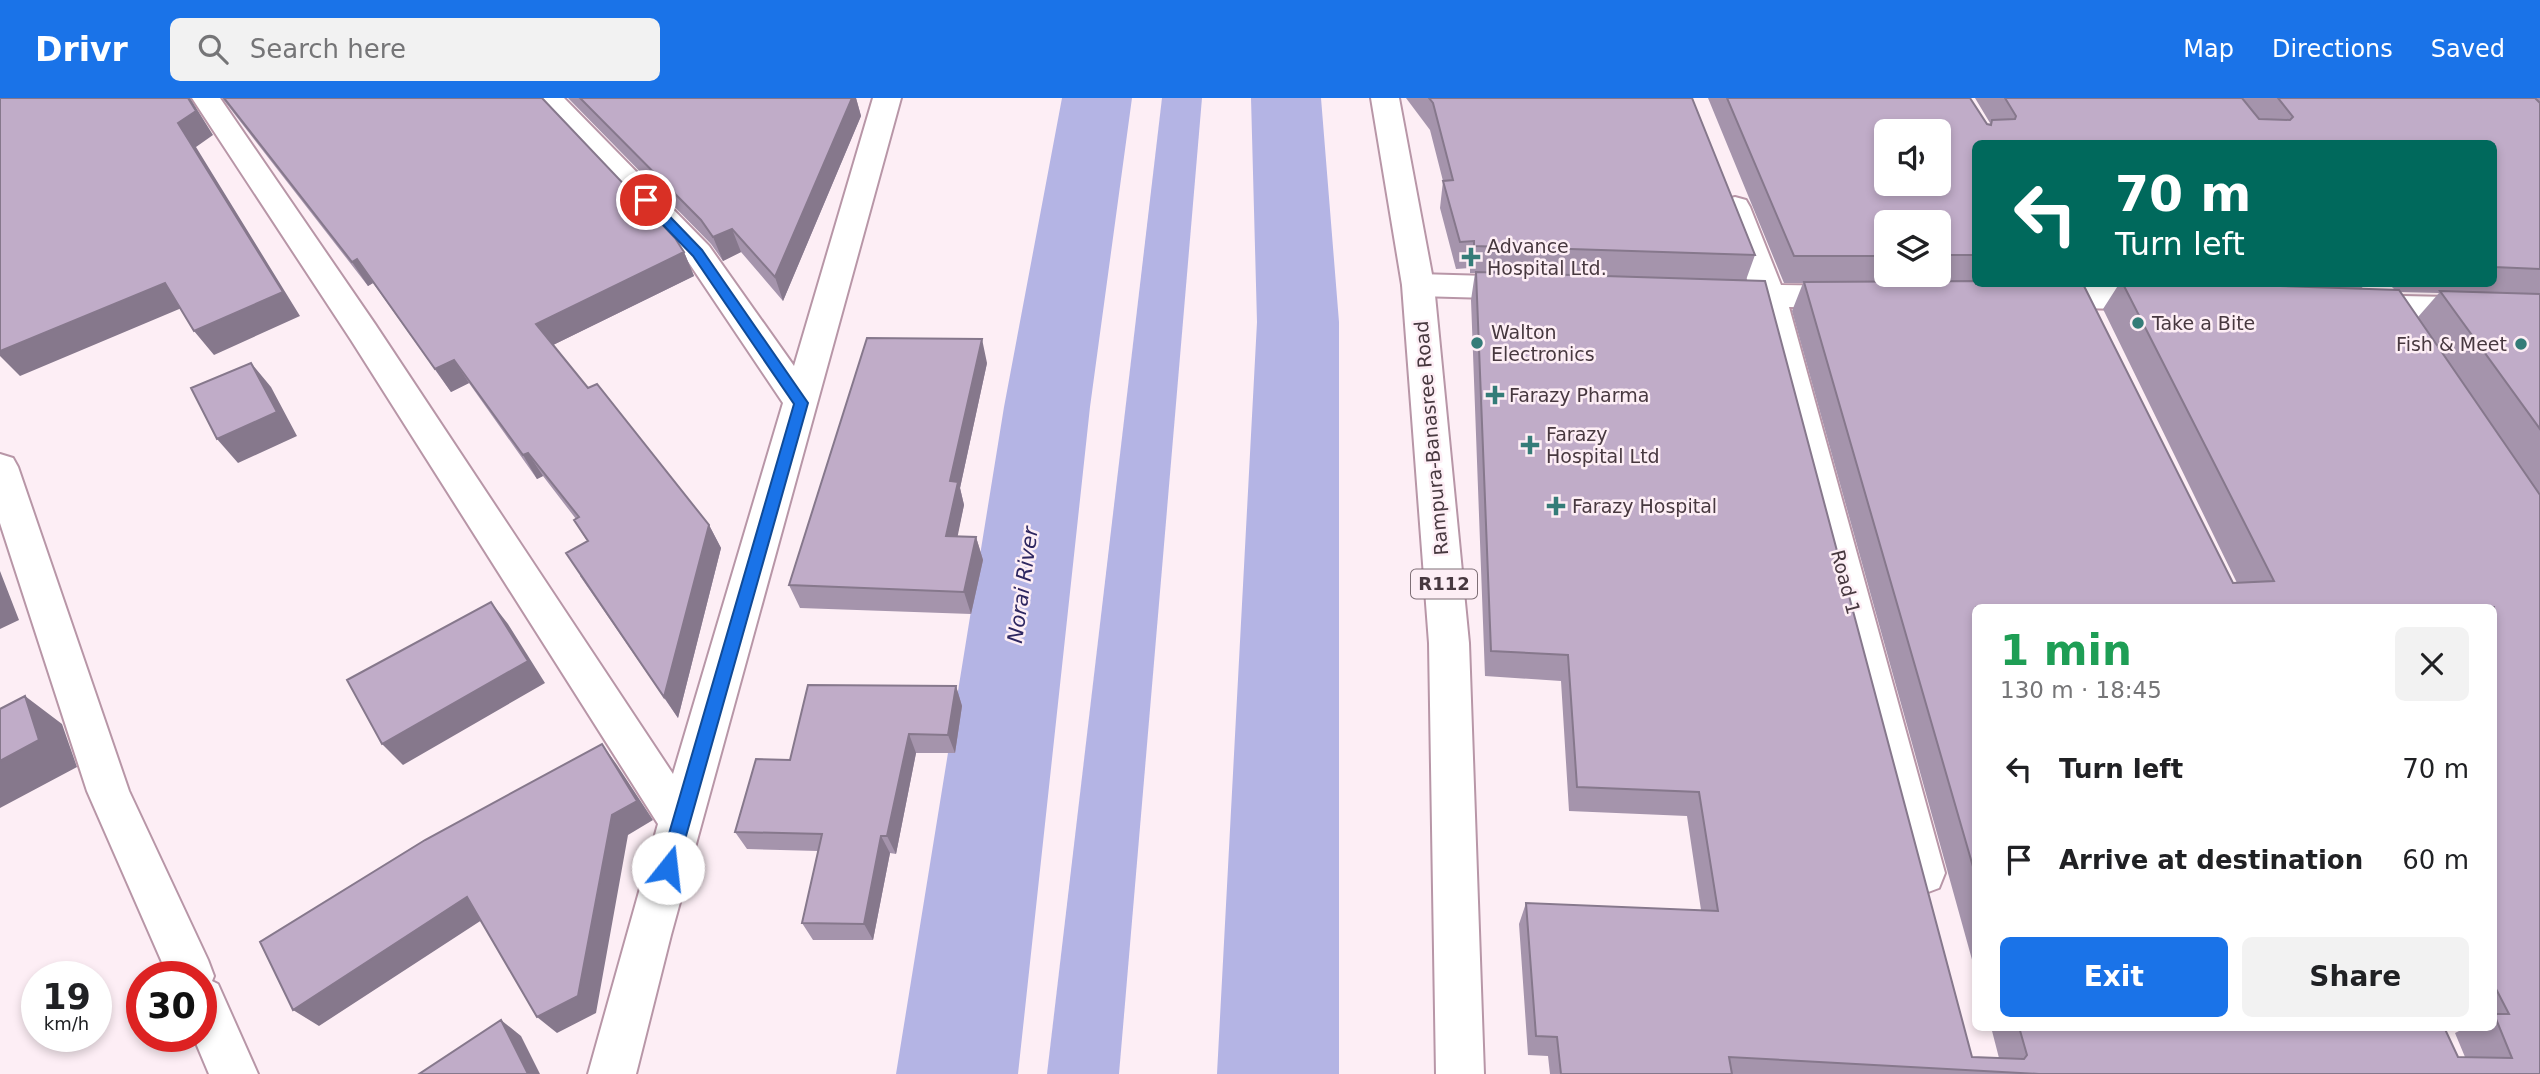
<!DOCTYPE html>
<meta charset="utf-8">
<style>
body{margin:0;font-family:"DejaVu Sans",sans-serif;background:#f2f2f2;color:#202124;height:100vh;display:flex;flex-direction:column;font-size:26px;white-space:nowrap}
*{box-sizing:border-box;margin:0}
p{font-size:23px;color:#757577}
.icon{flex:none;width:38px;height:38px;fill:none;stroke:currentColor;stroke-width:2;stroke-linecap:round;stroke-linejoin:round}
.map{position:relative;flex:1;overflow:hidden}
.drawer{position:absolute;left:1972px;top:506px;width:525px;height:427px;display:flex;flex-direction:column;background:#fff;border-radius:10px;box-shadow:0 4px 10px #0003}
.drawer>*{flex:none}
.banner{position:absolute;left:1972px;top:42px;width:525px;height:147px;border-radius:10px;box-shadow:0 4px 10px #0003;background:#00695c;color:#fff;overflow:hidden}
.tools{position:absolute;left:1874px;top:21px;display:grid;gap:14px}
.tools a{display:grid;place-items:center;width:77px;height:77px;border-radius:10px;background:#fff;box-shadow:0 4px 10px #0003;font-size:35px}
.speed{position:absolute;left:21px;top:863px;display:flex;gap:14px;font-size:35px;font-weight:700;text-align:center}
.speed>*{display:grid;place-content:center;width:91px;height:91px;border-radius:50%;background:#fff;box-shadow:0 4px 10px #0003;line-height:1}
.speed small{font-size:18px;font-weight:400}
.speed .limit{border:10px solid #d22;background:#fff;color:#111}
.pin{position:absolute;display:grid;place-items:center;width:60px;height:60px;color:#fff;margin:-30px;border:4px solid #fff;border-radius:50%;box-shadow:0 2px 7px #0007}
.me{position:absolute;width:77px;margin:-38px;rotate:16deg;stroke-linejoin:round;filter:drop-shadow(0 0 5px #0008)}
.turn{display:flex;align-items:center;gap:24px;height:147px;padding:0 28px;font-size:32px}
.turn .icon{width:91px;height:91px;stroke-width:2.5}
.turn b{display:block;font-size:49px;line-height:60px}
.round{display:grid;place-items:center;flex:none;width:74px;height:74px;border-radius:10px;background:#f2f2f2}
.summary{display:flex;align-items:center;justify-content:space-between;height:119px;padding:0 28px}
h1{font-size:42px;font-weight:700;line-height:52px;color:#1e9e55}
.primary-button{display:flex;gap:14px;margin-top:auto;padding:14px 28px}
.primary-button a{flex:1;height:80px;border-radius:10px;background:#1a73e8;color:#fff;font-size:28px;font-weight:700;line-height:80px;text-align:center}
.primary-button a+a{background:#f2f2f2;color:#202124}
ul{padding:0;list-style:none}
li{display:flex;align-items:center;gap:21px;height:91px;padding:0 28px}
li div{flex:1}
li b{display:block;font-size:26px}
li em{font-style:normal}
header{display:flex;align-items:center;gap:42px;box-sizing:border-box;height:98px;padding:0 35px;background:#1a73e8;color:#fff}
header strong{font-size:33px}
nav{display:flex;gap:38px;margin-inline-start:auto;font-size:24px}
.search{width:490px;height:63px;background:#f2f2f2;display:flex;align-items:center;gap:18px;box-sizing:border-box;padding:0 24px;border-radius:10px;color:#757577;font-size:26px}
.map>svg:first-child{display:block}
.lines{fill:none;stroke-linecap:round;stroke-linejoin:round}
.canal{fill:#b4b4e4;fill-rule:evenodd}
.river{fill:#b4b4e4;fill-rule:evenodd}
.minor-casing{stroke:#b896a7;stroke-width:4}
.primary-casing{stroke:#b896a7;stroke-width:4}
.minor{fill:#fff;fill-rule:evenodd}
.primary{fill:#fff;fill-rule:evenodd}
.wall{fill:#a594ac;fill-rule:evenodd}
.shaded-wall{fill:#86788c}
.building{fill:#c0acc8;stroke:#86788c;stroke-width:2;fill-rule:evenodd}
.route{fill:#1a73e8;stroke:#114b97;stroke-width:2}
.poi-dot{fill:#347c78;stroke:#fdeef5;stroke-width:2.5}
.labels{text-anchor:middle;stroke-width:5;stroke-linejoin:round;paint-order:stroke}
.shield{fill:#fdeef5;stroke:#7e6f76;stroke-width:2}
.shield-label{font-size:18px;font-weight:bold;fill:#47383f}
.poi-label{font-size:19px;fill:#47383f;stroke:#fdeef5;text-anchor:start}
.street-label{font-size:19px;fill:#47383f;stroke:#fdeef5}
.water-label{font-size:21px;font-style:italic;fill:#2d2660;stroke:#fdeef5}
</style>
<header>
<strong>Drivr</strong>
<div class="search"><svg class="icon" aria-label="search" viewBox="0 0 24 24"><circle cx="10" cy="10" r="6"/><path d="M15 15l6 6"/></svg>Search here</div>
<nav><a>Map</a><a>Directions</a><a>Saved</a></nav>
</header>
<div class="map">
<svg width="2540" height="976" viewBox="0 0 2540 976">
<rect width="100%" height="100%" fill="#fdeef5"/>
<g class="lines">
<path class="canal" d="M 1162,0 L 1202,0 L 1119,976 L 1047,976 Z"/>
<path class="river" d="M 1062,0 L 1132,0 L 1090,309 L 1018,976 L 896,976 L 1004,309 Z
M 1251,0 L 1321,0 L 1339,224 L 1339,976 L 1217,976 L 1257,224 Z"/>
<defs>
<path id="minor" d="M 192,0 L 220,0 L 375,226 L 673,676 L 783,305 L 687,162 L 534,0 L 564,0 L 709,148 L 794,268 L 873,0 L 901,0 L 671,837 L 636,976 L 588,976 L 658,726 L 351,242 Z
M 1735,99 L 1746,102 L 1750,109 L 1781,187 L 1850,188 L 1861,191 L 1866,199 L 1861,207 L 1850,210 L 1789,209 L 1945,775 L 1939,790 L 1923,796 L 1907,790 L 1901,775 L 1756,208 L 1717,208 L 1706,205 L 1701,197 L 1706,189 L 1717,186 L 1749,187 L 1720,109 L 1724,102 Z
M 1418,176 L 1524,179 L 1535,182 L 1540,190 L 1535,198 L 1524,201 L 1418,198 L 1407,195 L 1402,187 L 1407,179 Z
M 2036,187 L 2164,190 L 2175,193 L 2180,201 L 2175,209 L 2164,212 L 2036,209 L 2025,206 L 2020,198 L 2025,190 Z
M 2358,197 L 2540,201 L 2540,223 L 2358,219 L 2346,216 L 2342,208 L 2346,200 Z
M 0,356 L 13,360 L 18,369 L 129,693 L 208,862 L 214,878 L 212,883 L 218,886 L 258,976 L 209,976 L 193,938 L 201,938 L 201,878 L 168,878 L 87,693 L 0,425 Z"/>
<path id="primary" d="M 1371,0 L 1399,0 L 1434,187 L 1469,545 L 1484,976 L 1436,976 L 1429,545 L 1402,187 Z"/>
</defs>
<use href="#minor" class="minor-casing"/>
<use href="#primary" class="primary-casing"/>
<use href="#minor" class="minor"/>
<use href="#primary" class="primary"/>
</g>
<path class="wall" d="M 222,0 L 542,0 L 684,154 L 694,178 L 553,247 L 588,290 L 709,427 L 721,450 L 678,620 L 580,478 L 587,443 L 574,422 L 576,421 L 543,378 L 537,381 L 469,285 L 451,294 L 373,185 L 368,188 Z
M 568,0 L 856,0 L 861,18 L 783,203 L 741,154 L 723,163 L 711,146 Z
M 1406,0 L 1692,0 L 1755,157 L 1746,182 L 1972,959 L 1999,960 L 1991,929 L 2444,929 L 2458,959 L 2465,959 L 2455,935 L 2467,929 L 2494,929 L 2494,509 L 1976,509 L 1976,876 L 1792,213 L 1803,185 L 1784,185 L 1708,0 L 1970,0 L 1987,26 L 1989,27 L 1990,25 L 1975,0 L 2540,0 L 2540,976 L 1550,976 L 1548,958 L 1528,957 L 1519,826 L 1526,805 L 1701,812 L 1687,718 L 1569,713 L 1561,583 L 1485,578 L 1471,202 L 1475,175 L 1470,175 L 1470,170 L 1456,171 L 1440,110 L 1443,83 L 1430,32 ZM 1976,46 L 2494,46 L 2494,186 L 2389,186 L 2395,192 L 2361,191 L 2365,186 L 2119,186 L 2103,211 L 2237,485 L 2233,485 L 1976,186 ZM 1886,124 L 1939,124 L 1939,177 L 1886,177 ZM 2400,194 L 2439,195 L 2418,219 Z
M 987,265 L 960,390 L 964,407 L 957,438 L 976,439 L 983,462 L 971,516 L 800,510 L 789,487 Z
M 956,588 L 962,608 L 955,655 L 916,655 L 896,756 L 890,755 L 873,842 L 813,842 L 802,825 L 818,753 L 747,751 L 735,734 L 790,662 Z"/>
<path class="shaded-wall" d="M 188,0 L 190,0 L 213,37 L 196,49 L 300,218 L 214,257 L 194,233 L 178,25 Z
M 852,0 L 856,0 L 861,18 L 783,203 L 775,179 Z
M 732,131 L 741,154 L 723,163 L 713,139 Z
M 684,154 L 694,178 L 549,249 L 536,226 Z
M 357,161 L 373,185 L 368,188 L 352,164 Z
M 165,185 L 184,209 L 20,278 L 0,258 L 0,253 Z
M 982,241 L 987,265 L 960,390 L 964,407 L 953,461 L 946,438 L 950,383 Z
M 454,262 L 469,285 L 451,294 L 435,271 Z
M 251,265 L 271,289 L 297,338 L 238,365 L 217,341 Z
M 528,355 L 543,378 L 537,381 L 523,357 Z
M 709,427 L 721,450 L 678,620 L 664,599 Z
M 976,439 L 983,462 L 971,516 L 964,494 Z
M 0,473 L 19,522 L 0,531 Z
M 491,504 L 508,526 L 545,585 L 403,667 L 382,646 Z
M 956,588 L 962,608 L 955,655 L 948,637 Z
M 25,598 L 62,626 L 77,669 L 0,710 L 0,663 Z
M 909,636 L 916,655 L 896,756 L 887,738 Z
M 602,646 L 617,667 L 653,722 L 628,737 L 596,915 L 557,935 L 537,919 Z
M 881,738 L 890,755 L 873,842 L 864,826 Z
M 467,799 L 488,818 L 319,928 L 293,912 Z
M 501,922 L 521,938 L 540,976 L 528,976 Z"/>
<path class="building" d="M 0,0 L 188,0 L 196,13 L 178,25 L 283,194 L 194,233 L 165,185 L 0,253 Z
M 224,0 L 542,0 L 675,140 L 684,154 L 536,226 L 588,290 L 597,286 L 709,427 L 664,599 L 566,455 L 588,443 L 574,422 L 579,419 L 528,355 L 523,357 L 454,262 L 435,271 L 357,161 L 352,164 Z
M 580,0 L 852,0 L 775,179 L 732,131 L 713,139 L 701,122 Z
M 1429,0 L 1692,0 L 1755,157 L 1474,148 L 1474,143 L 1460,144 L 1443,83 L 1453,82 L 1433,5 Z
M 1727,0 L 1970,0 L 1987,26 L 1991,27 L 1992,22 L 2015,21 L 2016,18 L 2005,0 L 2242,0 L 2259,21 L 2290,22 L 2293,19 L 2278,0 L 2535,0 L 2540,5 L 2540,171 L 2494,169 L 2494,46 L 1976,46 L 1976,157 L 1939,157 L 1939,124 L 1886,124 L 1886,158 L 1794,158 ZM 1886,33 L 1939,33 L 1939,86 L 1886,86 Z
M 1476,174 L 1765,183 L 1972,959 L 2024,961 L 2027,957 L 2019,929 L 2444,929 L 2458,959 L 2512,960 L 2494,916 L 2509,916 L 2494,887 L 2494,509 L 1976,509 L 1976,779 L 1804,184 L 1976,183 L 1976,186 L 2083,186 L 2233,485 L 2274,483 L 2123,186 L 2216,186 L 2399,192 L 2540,397 L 2540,976 L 2039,976 L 1729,959 L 1732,976 L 1561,976 L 1557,939 L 1536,938 L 1526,805 L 1718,813 L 1699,694 L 1577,689 L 1568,557 L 1491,553 Z
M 2440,193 L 2540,196 L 2540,331 Z
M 867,240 L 982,241 L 950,383 L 958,384 L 946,438 L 976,439 L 964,494 L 789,487 Z
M 251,265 L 277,314 L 217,341 L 191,290 Z
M 491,504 L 528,563 L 382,646 L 347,582 Z
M 808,587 L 956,588 L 948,637 L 909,636 L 887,738 L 881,738 L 864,826 L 802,825 L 822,736 L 735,734 L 756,661 L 790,662 Z
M 25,598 L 39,642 L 0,663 L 0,611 Z
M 602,646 L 637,703 L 612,717 L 578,898 L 537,919 L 467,799 L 293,912 L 260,844 L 425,742 Z
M 501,922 L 528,976 L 419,976 Z"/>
<path class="route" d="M 646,98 L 651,99 L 702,152 L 808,305 L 677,770 L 674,776 L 668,778 L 661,776 L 659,770 L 794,306 L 693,158 L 642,105 L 642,99 Z"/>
<g class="poi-dot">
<path d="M1467.5 148.5h7v7h7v7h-7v7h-7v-7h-7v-7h7z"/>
<circle cx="2138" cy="225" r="7"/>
<circle cx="1477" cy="245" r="7"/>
<circle cx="2521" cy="246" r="7"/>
<path d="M1491.5 286.5h7v7h7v7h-7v7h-7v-7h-7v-7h7z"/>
<path d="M1526.5 336.5h7v7h7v7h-7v7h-7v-7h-7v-7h7z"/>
<path d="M1552.5 397.5h7v7h7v7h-7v7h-7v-7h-7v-7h7z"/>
</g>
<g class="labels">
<rect class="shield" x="1411" y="471.5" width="66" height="29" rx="5"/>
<g class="shield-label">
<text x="1444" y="492">R112</text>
</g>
<g class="poi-label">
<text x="1487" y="155">Advance<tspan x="1487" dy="22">Hospital Ltd.</tspan></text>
<text x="2152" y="232">Take a Bite</text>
<text x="1491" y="241">Walton<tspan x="1491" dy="22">Electronics</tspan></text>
<text x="2507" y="253" text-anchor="end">Fish &amp; Meet</text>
<text x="1509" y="304">Farazy Pharma</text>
<text x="1546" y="343">Farazy<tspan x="1546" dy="22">Hospital Ltd</tspan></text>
<text x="1572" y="415">Farazy Hospital</text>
</g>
<g class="street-label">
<text transform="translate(1431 340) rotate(-95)" y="7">Rampura-Banasree Road</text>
<text transform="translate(1846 484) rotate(75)" y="7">Road 1</text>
</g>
<g class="water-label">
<text transform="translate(1023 487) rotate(-82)" y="7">Norai River</text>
</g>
</g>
</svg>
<div class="tools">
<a><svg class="icon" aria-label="sound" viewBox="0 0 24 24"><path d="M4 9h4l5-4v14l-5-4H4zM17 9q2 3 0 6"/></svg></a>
<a><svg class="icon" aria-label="layers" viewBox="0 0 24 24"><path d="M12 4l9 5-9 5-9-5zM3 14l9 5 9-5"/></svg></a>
</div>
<div class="speed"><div>19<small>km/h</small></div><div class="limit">30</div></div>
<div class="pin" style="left:646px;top:102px;background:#d93025"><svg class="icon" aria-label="arrive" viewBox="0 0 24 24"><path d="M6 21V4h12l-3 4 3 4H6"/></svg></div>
<svg class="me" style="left:668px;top:770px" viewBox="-20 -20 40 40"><circle r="19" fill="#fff"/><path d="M0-13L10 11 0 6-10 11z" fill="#1a73e8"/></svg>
<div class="banner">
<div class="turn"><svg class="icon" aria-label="left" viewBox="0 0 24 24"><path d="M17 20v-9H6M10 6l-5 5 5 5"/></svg><div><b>70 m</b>Turn left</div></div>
</div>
<section class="drawer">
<div class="summary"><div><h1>1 min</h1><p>130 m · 18:45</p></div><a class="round"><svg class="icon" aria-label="close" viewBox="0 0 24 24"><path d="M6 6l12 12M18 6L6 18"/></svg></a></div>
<ul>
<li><svg class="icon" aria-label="left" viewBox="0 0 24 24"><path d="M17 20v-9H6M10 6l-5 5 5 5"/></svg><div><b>Turn left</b></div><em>70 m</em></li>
<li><svg class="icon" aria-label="arrive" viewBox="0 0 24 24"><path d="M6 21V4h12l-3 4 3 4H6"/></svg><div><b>Arrive at destination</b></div><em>60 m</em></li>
</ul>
<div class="primary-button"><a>Exit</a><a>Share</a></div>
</section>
</div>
